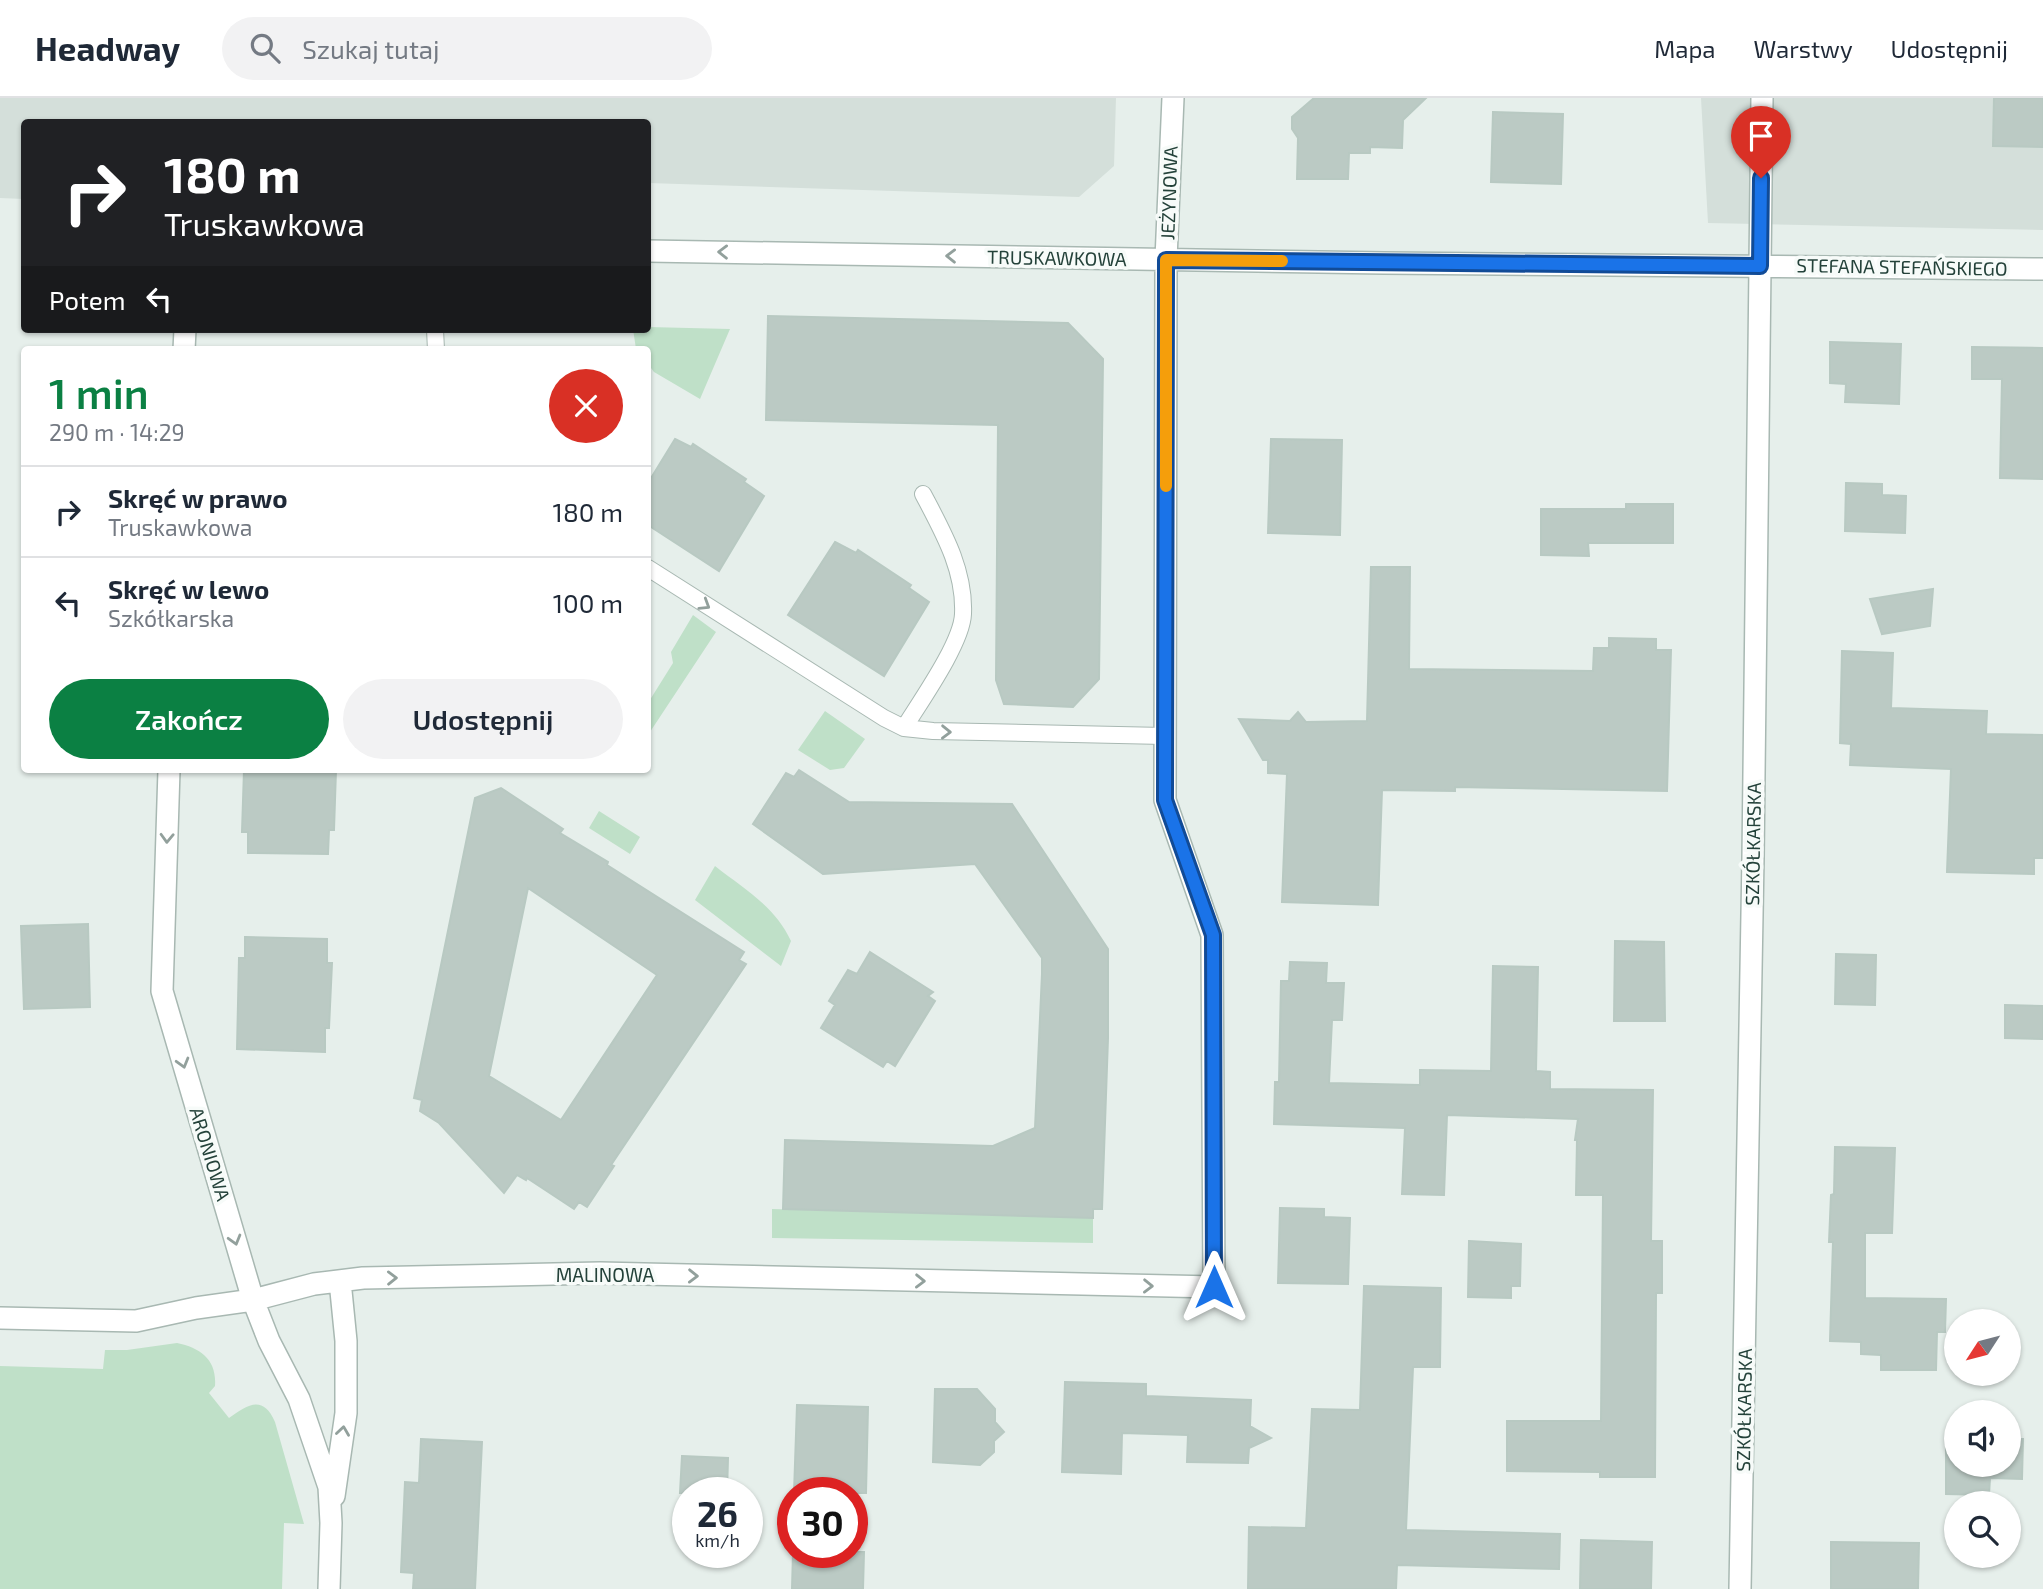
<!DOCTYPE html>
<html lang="pl">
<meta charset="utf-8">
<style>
body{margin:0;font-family:"Exo 2",sans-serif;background:#f2f2f3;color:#1f2937;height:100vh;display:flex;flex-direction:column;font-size:26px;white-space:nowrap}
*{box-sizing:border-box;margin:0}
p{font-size:23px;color:#747a83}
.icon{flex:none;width:38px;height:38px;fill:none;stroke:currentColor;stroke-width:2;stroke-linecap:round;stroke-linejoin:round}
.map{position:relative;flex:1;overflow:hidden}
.sheet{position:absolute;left:21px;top:248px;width:630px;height:427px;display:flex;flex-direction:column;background:#fff;border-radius:7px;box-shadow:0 2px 5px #0004}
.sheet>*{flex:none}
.guide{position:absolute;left:21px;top:21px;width:630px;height:214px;border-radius:7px;box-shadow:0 2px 5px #0004;background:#202124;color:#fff;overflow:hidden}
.needle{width:46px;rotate:234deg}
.fabs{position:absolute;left:1944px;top:1211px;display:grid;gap:14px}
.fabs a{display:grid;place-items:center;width:77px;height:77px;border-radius:50%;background:#fff;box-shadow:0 2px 5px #0004;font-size:35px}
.speed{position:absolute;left:672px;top:1379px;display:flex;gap:14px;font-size:35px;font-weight:700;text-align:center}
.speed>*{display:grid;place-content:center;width:91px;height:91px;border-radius:50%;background:#fff;box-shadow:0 2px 5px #0004;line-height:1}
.speed small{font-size:18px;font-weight:400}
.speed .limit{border:10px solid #d22;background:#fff;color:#111}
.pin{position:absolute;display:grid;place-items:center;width:60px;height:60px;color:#fff;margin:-72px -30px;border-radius:50% 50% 50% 0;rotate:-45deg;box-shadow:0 0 7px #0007}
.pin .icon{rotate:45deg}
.me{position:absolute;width:77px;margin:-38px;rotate:0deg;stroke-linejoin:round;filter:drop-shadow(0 0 5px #0008)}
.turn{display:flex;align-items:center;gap:24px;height:147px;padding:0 28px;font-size:32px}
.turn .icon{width:91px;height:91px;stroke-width:2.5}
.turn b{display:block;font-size:49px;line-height:60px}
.then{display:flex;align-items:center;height:66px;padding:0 28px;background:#0003;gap:14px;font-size:26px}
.round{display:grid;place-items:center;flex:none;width:74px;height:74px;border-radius:37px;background:#f2f2f3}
.summary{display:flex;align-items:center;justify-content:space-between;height:119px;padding:0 28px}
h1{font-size:42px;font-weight:600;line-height:52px;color:#0b8043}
.button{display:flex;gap:14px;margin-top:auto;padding:14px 28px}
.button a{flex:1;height:80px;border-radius:42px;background:#0b8043;color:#fff;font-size:28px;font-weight:600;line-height:80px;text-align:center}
.button a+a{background:#f2f2f3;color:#1f2937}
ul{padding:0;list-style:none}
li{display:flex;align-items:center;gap:21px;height:91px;padding:0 28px;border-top:2px solid #e0e1e3}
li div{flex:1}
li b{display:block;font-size:26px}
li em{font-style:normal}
header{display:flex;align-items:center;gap:42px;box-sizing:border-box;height:98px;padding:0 35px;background:#fff;border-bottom:2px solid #e0e1e3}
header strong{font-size:33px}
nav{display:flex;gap:38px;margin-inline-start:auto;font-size:24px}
.search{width:490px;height:63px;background:#f2f2f3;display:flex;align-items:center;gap:18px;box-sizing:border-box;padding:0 24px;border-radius:38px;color:#747a83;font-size:26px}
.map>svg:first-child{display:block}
.built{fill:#d4dfda}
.green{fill:#bfe0c8}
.building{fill:#bbcac4;stroke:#b8c9c2;stroke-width:2;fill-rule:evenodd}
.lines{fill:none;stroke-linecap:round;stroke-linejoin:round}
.service-casing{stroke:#a8b8b2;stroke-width:18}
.minor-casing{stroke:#a8b8b2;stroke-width:24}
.service{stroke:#fff;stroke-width:16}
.minor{stroke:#fff;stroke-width:21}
.oneway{stroke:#92a09c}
.route-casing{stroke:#114b97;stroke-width:18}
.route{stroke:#1a73e8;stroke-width:12}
.slow{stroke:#f59e0b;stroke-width:12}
.labels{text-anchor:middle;stroke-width:7;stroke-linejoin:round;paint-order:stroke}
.street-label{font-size:19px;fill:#24423a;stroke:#f7fbf9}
</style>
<header>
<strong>Headway</strong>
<div class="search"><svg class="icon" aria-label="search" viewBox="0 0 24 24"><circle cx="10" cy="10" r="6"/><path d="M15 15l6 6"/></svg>Szukaj tutaj</div>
<nav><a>Mapa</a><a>Warstwy</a><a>Udostępnij</a></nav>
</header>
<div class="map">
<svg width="2043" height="1491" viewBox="0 0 2043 1491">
<rect width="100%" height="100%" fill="#e6efeb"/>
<path class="built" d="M 0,0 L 1116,0 L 1114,68 L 1079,99 L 648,85 L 648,24 L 24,24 L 24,101 L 0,100 Z
M 1701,0 L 2043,0 L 2043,132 L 1708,125 Z"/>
<path class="green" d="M 648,229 L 730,231 L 700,301 L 654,274 L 648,266 L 648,252 L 636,251 L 633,231 L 648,231 Z
M 693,517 L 716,534 L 648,637 L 648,605 L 673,565 L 671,554 Z
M 825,613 L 865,641 L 844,670 L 830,672 L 798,652 Z
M 599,713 L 640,739 L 630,756 L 589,730 Z
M 715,768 C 744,791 775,808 791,843 L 781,868 L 695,802 Z
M 772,1111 L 1093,1120 L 1093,1145 L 772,1140 Z
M 177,1245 C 201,1250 217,1262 215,1288 L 209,1295 L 229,1320 C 247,1307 263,1296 275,1324 L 304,1426 L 284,1425 L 282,1491 L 0,1491 L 0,1268 L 103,1271 L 105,1252 L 127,1252 Z"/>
<path class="building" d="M 1314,0 L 1426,0 L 1403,22 L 1402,50 L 1370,49 L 1370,55 L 1349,55 L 1348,81 L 1297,81 L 1298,40 L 1292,31 L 1292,19 Z
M 1994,0 L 2043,0 L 2043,49 L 1993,48 Z
M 1493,14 L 1563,16 L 1561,86 L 1491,84 Z
M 768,218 L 1068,225 L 1103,261 L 1099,581 L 1073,609 L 1004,606 L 996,582 L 998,327 L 766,322 Z
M 1830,244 L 1901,246 L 1899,306 L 1845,304 L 1846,286 L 1830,285 Z
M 1972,249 L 2043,250 L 2043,381 L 2000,380 L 2002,281 L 1972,281 Z
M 675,341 L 691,349 L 693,346 L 722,365 L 746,381 L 744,384 L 764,398 L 719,473 L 648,427 L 648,385 Z
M 1271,341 L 1342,342 L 1340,437 L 1268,435 Z
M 1846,385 L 1882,386 L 1882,397 L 1906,398 L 1905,435 L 1845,433 Z
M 1626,406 L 1673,406 L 1673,445 L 1588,445 L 1589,458 L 1541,457 L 1541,411 L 1626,411 Z
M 835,444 L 856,455 L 858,452 L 911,487 L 909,490 L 929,504 L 884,578 L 788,517 Z
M 1371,469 L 1410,469 L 1409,571 L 1593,573 L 1594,550 L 1609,550 L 1609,540 L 1656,541 L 1656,552 L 1671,552 L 1667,693 L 1455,689 L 1455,693 L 1382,692 L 1378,807 L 1282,804 L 1287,676 L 1268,675 L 1268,662 L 1263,662 L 1239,621 L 1290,623 L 1298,614 L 1306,624 L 1367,623 Z
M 1933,491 L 1930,528 L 1882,536 L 1870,501 Z
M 1842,553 L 1893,555 L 1891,610 L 1987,613 L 1986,636 L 2043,637 L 2043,760 L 2034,760 L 2034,776 L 1947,774 L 1951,671 L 1850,667 L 1851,646 L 1840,645 Z
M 244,672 L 336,672 L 334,732 L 329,732 L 328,756 L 248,755 L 248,734 L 242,734 Z
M 799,672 L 849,704 L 1012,706 L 1108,851 L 1108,940 L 1102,1111 L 1093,1111 L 1093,1120 L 783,1111 L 785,1042 L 993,1048 L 1035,1030 L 1042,876 L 1042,860 L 975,766 L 823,776 L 753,726 L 786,675 L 794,679 Z
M 501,690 L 563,731 L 560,735 L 608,764 L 607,767 L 744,854 L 739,862 L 746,866 L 611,1067 L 614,1068 L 587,1109 L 579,1104 L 574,1111 L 527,1080 L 526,1082 L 517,1077 L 504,1095 L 439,1025 L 420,1013 L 422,1002 L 414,1000 L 475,700 ZM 528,790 L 657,877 L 561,1022 L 489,978 Z
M 88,826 L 90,909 L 24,911 L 21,828 Z
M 245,839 L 327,841 L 327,865 L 332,865 L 329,930 L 325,930 L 325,954 L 237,951 L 239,860 L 245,860 Z
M 1615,843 L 1664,844 L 1665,923 L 1614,923 Z
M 870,854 L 933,894 L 928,898 L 935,903 L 895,968 L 887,963 L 883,969 L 821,930 L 835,907 L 829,903 L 848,872 L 857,876 Z
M 1836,856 L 1876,857 L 1875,907 L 1835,906 Z
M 1290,864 L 1327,865 L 1326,885 L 1344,885 L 1342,922 L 1332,922 L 1329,985 L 1420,987 L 1420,972 L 1491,973 L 1493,868 L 1538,869 L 1536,973 L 1550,974 L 1550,991 L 1653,992 L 1651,1143 L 1662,1143 L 1662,1195 L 1656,1195 L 1655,1379 L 1600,1379 L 1600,1374 L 1507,1373 L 1507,1323 L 1601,1323 L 1603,1097 L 1576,1097 L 1577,1042 L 1575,1042 L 1578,1021 L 1447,1017 L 1444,1097 L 1402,1096 L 1405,1030 L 1274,1026 L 1275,984 L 1279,984 L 1281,883 L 1289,883 Z
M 2005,907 L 2043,908 L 2043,941 L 2005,940 Z
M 1835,1049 L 1895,1050 L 1892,1135 L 1865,1135 L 1865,1200 L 1946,1201 L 1945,1234 L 1937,1234 L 1936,1272 L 1881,1272 L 1881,1257 L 1861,1256 L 1861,1244 L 1830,1243 L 1833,1144 L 1829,1144 L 1831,1097 L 1834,1096 Z
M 1280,1110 L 1324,1111 L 1324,1119 L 1350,1120 L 1348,1186 L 1278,1185 Z
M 1469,1143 L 1521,1146 L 1520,1188 L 1511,1188 L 1511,1200 L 1468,1199 Z
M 1364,1188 L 1441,1190 L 1440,1269 L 1413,1269 L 1406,1432 L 1560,1436 L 1559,1471 L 1397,1467 L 1396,1491 L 1248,1491 L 1249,1429 L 1306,1430 L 1312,1311 L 1360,1312 Z
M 1065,1284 L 1146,1286 L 1146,1298 L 1251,1302 L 1250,1328 L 1271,1340 L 1249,1350 L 1248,1365 L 1187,1364 L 1188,1337 L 1122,1335 L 1121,1376 L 1062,1374 Z
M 935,1291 L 977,1291 L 995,1311 L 995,1324 L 1004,1334 L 994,1343 L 994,1354 L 980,1367 L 933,1364 Z
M 797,1307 L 868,1309 L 866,1395 L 794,1395 Z
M 421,1341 L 482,1344 L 475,1491 L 413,1491 L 414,1475 L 401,1474 L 405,1384 L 419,1385 Z
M 1946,1341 L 1956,1341 L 1956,1367 L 2009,1367 L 2009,1341 L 2023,1341 L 2022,1381 L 1990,1380 L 1989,1397 L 1946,1396 Z
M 682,1358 L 728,1360 L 727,1395 L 680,1395 Z
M 1581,1442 L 1652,1444 L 1651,1491 L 1580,1491 Z
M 1831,1444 L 1919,1445 L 1918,1491 L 1831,1491 Z
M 793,1454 L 864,1454 L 863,1491 L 792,1491 Z"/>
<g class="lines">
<defs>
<path id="service" d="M 435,231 L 436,252
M 648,470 L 884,620 L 904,630 L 933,633 L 1164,638
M 904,630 C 920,604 962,545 963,516 C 965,472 943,434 923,396"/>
<path id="minor" d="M 648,153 L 1384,165 L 2043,171
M 184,252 L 185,231
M 169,672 L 162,893 L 253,1202 L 269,1243 L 299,1301 L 329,1389 L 331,1425 L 329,1491
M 0,1220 L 136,1223 L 196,1210 L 253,1202 L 314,1186 L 363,1180 L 600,1175 L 1214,1189 L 1212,837 L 1165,702 L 1166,161 L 1173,0
M 334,1398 L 346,1315 L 346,1243 L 340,1183
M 1740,1491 L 1753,760 L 1762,0"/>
</defs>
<use href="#service" class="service-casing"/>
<use href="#minor" class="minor-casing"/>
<use href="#service" class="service"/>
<use href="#minor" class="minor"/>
</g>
<defs><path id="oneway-chevron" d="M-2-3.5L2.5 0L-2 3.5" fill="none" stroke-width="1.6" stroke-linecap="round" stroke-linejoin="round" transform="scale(1.75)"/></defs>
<g class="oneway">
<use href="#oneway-chevron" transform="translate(723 154) rotate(-179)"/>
<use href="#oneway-chevron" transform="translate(951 158) rotate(-179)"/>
<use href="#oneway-chevron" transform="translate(705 507) rotate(32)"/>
<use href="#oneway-chevron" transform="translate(946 634) rotate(1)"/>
<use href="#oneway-chevron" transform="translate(167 740) rotate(92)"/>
<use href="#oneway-chevron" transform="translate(183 965) rotate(74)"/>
<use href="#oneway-chevron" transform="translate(235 1142) rotate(74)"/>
<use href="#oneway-chevron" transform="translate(693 1178) rotate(1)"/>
<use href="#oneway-chevron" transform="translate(392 1180) rotate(-1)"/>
<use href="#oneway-chevron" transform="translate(920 1183) rotate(1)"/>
<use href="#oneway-chevron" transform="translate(1148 1188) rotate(1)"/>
<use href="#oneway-chevron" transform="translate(343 1333) rotate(-82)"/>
</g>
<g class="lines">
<defs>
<path id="route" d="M 1214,1189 L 1213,837 L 1165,702 L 1166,162 L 1760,168 L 1761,80"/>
</defs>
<use href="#route" class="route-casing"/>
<use href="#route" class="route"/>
<path class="slow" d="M 1166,388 L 1166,162 L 1282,163"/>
</g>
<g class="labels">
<g class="street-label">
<text transform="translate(1169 95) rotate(-88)" y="7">JEŻYNOWA</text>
<text transform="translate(1057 160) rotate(1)" y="7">TRUSKAWKOWA</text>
<text transform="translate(1902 169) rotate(1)" y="7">STEFANA STEFAŃSKIEGO</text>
<text transform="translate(1753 746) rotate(-89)" y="7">SZKÓŁKARSKA</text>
<text transform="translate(210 1056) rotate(73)" y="7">ARONIOWA</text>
<text x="605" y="1184">MALINOWA</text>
<text transform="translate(1744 1312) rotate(-89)" y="7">SZKÓŁKARSKA</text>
</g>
</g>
</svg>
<div class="fabs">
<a><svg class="needle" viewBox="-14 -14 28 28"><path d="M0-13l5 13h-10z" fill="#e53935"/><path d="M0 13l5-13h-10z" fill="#747a83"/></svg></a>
<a><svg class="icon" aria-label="sound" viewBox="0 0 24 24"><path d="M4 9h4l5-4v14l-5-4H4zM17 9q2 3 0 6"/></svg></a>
<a><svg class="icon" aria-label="search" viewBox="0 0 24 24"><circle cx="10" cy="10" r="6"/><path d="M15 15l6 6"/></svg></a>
</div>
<div class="speed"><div>26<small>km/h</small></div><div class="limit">30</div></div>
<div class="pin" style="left:1761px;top:80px;background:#d93025"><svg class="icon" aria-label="arrive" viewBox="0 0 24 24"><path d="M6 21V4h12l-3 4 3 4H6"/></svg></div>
<svg class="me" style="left:1214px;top:1189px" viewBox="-20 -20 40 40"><path d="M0-17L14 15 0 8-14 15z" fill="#1a73e8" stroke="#fff" stroke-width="4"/></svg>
<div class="guide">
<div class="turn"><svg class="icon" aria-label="right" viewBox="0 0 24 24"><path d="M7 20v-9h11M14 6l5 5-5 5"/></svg><div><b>180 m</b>Truskawkowa</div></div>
<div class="then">Potem<svg class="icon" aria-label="left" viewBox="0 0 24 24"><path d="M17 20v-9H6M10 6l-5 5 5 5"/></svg></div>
</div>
<section class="sheet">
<div class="summary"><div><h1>1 min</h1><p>290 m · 14:29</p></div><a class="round" style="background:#d93025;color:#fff"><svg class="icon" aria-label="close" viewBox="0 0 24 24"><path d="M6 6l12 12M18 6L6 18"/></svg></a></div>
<ul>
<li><svg class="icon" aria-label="right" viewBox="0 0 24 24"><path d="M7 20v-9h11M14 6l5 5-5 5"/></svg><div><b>Skręć w prawo</b><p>Truskawkowa</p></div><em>180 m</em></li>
<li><svg class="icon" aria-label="left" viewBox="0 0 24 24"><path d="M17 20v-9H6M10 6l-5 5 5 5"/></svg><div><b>Skręć w lewo</b><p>Szkółkarska</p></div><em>100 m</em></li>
</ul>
<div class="button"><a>Zakończ</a><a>Udostępnij</a></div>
</section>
</div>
